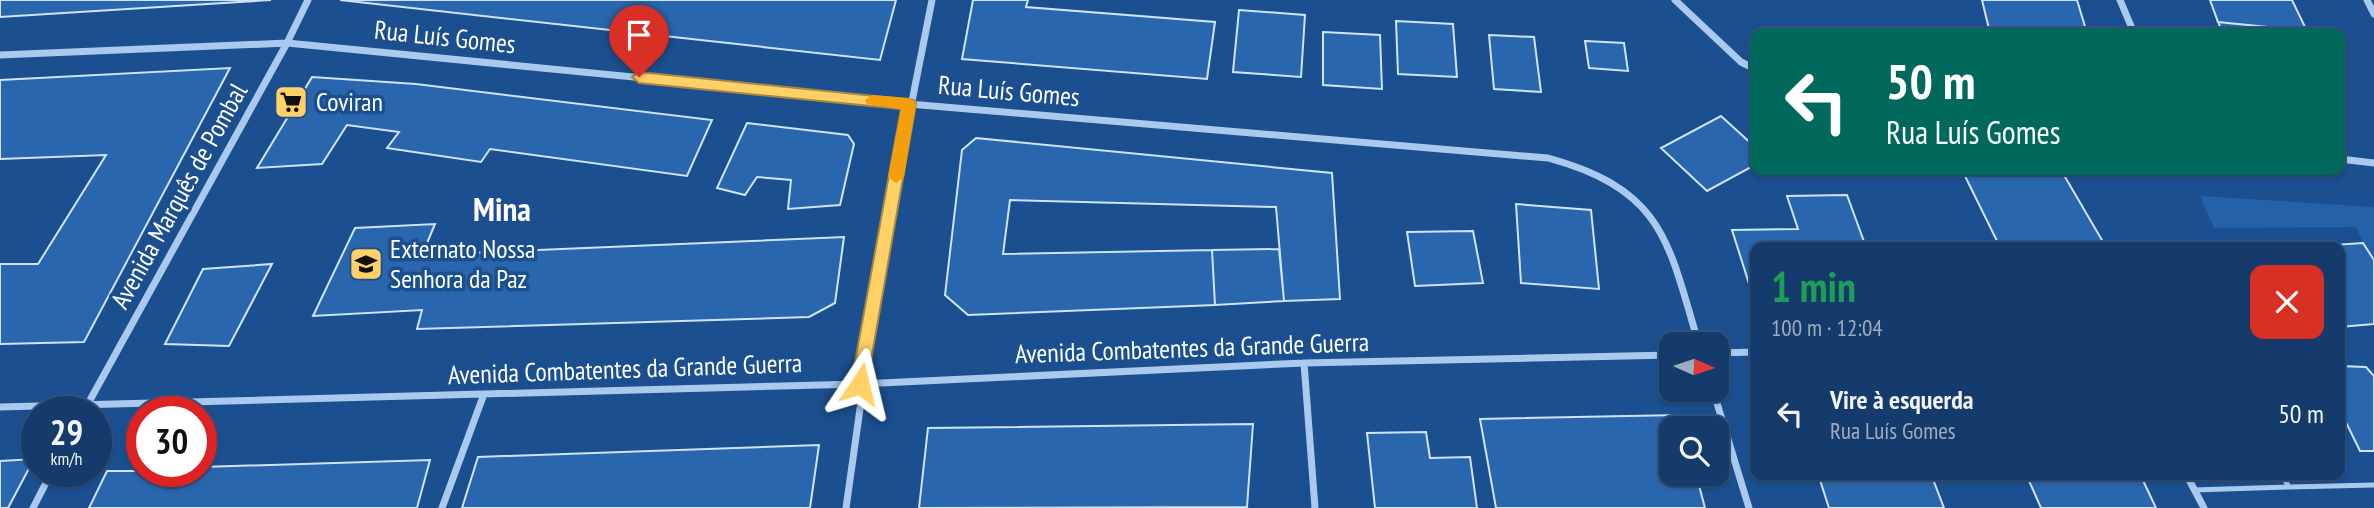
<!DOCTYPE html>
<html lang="pt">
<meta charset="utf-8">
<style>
body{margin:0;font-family:"PT Sans Narrow",sans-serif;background:#214673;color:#f1f3f6;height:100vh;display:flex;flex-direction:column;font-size:26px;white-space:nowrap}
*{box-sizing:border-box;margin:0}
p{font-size:23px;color:#9dadc1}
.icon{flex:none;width:38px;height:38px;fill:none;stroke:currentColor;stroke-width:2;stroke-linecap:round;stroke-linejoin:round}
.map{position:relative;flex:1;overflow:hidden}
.sheet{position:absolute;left:1750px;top:242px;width:595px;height:238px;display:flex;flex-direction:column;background:#143b6b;border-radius:14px;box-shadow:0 2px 5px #0004,0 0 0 2px #33557e}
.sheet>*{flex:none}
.banner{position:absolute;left:1750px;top:28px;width:595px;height:147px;border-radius:14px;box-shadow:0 2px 5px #0004,0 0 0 2px #33557e;background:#00695c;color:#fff;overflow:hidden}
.needle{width:46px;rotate:93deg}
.buttons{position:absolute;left:1659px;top:332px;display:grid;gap:14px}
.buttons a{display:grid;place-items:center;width:70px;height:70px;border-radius:14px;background:#143b6b;box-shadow:0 2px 5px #0004,0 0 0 2px #33557e;font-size:35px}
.speed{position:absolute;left:21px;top:396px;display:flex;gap:14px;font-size:35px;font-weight:700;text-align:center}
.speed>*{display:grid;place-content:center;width:91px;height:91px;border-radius:50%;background:#143b6b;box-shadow:0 2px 5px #0004,0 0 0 2px #33557e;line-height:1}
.speed small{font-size:18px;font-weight:400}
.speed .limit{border:10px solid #d22;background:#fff;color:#111}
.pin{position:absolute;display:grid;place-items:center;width:60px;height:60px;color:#fff;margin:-72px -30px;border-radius:50% 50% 50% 0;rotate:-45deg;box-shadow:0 0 7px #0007}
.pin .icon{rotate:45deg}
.me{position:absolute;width:77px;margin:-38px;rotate:10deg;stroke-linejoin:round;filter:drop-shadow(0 0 5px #0008)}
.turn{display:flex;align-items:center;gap:24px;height:147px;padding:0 21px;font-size:32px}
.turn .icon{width:91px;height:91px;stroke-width:2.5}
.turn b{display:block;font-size:49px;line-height:60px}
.round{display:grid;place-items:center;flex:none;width:74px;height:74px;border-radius:14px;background:#214673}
.headline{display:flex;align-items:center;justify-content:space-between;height:119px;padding:0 21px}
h1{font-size:42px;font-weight:700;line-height:52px;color:#1e9e55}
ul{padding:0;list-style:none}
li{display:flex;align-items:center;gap:21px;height:105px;padding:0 21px}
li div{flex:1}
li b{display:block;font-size:26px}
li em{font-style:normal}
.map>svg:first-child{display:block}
.green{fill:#2461a8}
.building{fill:#2a66ad;stroke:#cfe3fa;stroke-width:2}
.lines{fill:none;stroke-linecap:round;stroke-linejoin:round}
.lane{stroke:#a9c9ee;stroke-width:5}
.street{stroke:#a9c9ee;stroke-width:7}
.route{fill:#ffd166;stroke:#a68842;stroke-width:2}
.slow{fill:#f59e0b}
.labels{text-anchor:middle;stroke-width:7;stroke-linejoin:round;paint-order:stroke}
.street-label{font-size:26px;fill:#fff;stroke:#1b4f8f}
.poi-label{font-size:26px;fill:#fff;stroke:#1b4f8f;text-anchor:start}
.district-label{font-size:33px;font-weight:bold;fill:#fff;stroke:#1b4f8f}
</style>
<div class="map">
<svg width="2374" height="508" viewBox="0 0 2374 508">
<rect width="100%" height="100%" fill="#1b4f8f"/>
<path class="green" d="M 2200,196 L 2374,207 L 2374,260 L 2363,243 L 2356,227 L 2214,228 Z"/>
<path class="building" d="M 0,0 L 271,0 L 0,17 Z
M 340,0 L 896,0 L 880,60 Z
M 973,0 L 1028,0 L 1026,7 L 1215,22 L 1207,79 L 962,59 Z
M 1982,0 L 2077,0 L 2087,33 L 1990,33 Z
M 2210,0 L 2292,0 L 2307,31 L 2218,22 Z
M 1239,10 L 1305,15 L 1301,77 L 1233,72 Z
M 1396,21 L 1453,24 L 1457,77 L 1398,74 Z
M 2218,22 L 2307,31 L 2308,33 L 2223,33 Z
M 1323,32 L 1380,35 L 1382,89 L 1323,85 Z
M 1489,35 L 1534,37 L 1541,92 L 1494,89 Z
M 1585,41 L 1624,43 L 1628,71 L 1589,68 Z
M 230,68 L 84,342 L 0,344 L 0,264 L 38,264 L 106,155 L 0,159 L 0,80 Z
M 312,77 L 416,84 L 712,120 L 687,176 L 490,149 L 481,162 L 387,148 L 399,132 L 347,125 L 322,164 L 257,168 Z
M 1721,116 L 1755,147 L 1755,165 L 1707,191 L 1661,148 Z
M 747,123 L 848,135 L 854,144 L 840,205 L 788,209 L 791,180 L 757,177 L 745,195 L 717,188 Z
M 976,138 L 1332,173 L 1340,299 L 1284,301 L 1276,207 L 1010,200 L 1003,254 L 1212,250 L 1215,305 L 968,315 L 945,295 L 962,150 Z
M 1962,170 L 2061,170 L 2106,247 L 2000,247 Z
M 1847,195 L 1866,247 L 1755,247 L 1755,290 L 1751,290 L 1732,230 L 1798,229 L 1787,196 Z
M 1516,204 L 1591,210 L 1599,289 L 1521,283 Z
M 435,224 L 422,255 L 844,237 L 835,303 L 809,317 L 417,329 L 422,310 L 313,316 L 355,228 Z
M 1473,231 L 1483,283 L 1415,286 L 1407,232 Z
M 2363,243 L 2374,260 L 2374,324 L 2340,327 L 2340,247 L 2304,247 Z
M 1279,249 L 1284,301 L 1215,305 L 1212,250 Z
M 272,264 L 229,346 L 165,344 L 203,269 Z
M 2340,366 L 2366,367 L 2374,376 L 2374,451 L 2360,451 L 2340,410 Z
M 1679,415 L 1683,429 L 1671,429 L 1671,474 L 1696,474 L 1705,508 L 1496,508 L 1480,419 Z
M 1253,424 L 1247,507 L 919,508 L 928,428 Z
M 1426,432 L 1430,458 L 1470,457 L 1477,508 L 1375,508 L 1367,433 Z
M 819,445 L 810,508 L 462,508 L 478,457 Z
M 34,459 L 8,508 L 0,508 L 0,461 Z
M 430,460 L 417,508 L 89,508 L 107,471 L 201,471 L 201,467 Z
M 1818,474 L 1931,474 L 1944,508 L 1829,508 Z
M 2026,474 L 2140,474 L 2156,508 L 2041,508 Z"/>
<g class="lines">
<path class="lane" d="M 2281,474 L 2289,487 L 2374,485
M 2194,490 L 2289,487"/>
<path class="street" d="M 1675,0 L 1741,62 L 1755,69
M 2120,0 L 2134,33
M 2367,0 L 2374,14
M 0,55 L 287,43 L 909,104 L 1548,158 C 1664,190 1668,241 1699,345
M 2340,159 L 2374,163
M 1717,353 L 1755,352
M 1304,363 L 1315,508
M 1713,390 L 1749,508
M 0,407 L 860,384 L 1304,363 L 1671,355
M 84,411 L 287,43 L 308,0
M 2186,474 L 2204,508
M 33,508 L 52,471
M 442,508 L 484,394
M 846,508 L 882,253 L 932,0"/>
</g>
<path class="route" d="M 639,72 L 914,100 L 916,104 L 866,389 L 860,391 L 854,389 L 851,384 L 901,109 L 639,83 L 632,77 Z"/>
<path class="slow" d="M 872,95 L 909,98 L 916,104 L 904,177 L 896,183 L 888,177 L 901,109 L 867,104 L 865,100 Z"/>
<defs>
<symbol id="supermarket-square" viewBox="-11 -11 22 22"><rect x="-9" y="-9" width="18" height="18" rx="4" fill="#ffd166" stroke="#1b4f8f"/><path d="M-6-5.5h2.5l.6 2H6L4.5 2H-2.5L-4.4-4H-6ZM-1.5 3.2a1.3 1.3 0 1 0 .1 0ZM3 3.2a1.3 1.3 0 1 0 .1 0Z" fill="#111"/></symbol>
<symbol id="school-square" viewBox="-11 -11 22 22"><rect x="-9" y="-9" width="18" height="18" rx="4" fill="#ffd166" stroke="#1b4f8f"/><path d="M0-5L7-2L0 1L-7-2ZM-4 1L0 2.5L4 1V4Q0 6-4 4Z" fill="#111"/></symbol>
</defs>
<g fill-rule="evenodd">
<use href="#supermarket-square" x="272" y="83" width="38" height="38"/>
<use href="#school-square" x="347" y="245" width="38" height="38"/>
</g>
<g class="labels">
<g class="street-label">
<text transform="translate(445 37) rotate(6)" y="9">Rua Luís Gomes</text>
<text transform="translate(1009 91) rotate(5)" y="9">Rua Luís Gomes</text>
<text transform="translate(179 196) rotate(-61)" y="9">Avenida Marquês de Pombal</text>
<text transform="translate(1192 348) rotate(-2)" y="9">Avenida Combatentes da Grande Guerra</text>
<text transform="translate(625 369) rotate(-2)" y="9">Avenida Combatentes da Grande Guerra</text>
</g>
<g class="poi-label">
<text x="316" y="111">Coviran</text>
<text x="390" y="258">Externato Nossa<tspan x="390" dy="30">Senhora da Paz</tspan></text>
</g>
<g class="district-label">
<text x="502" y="221">Mina</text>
</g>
</g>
</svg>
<div class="buttons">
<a><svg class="needle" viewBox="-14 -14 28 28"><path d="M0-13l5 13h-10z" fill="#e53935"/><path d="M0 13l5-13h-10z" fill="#9dadc1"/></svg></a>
<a><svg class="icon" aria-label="search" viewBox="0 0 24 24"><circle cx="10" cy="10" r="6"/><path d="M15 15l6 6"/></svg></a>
</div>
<div class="speed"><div>29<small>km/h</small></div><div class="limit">30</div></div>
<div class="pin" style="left:639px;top:77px;background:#d93025"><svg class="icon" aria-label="arrive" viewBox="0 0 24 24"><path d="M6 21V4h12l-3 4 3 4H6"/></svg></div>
<svg class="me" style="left:860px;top:384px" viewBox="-20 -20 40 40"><path d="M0-17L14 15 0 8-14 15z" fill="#ffd166" stroke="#fff" stroke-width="4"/></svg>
<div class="banner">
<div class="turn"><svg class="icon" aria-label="left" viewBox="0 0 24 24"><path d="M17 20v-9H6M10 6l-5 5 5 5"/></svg><div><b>50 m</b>Rua Luís Gomes</div></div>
</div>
<section class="sheet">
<div class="headline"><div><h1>1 min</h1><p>100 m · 12:04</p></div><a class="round" style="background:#d93025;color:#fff"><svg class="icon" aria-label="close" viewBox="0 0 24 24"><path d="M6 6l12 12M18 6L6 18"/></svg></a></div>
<ul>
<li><svg class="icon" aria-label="left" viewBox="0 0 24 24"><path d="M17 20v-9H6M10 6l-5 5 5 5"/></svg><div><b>Vire à esquerda</b><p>Rua Luís Gomes</p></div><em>50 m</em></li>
</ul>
</section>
</div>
